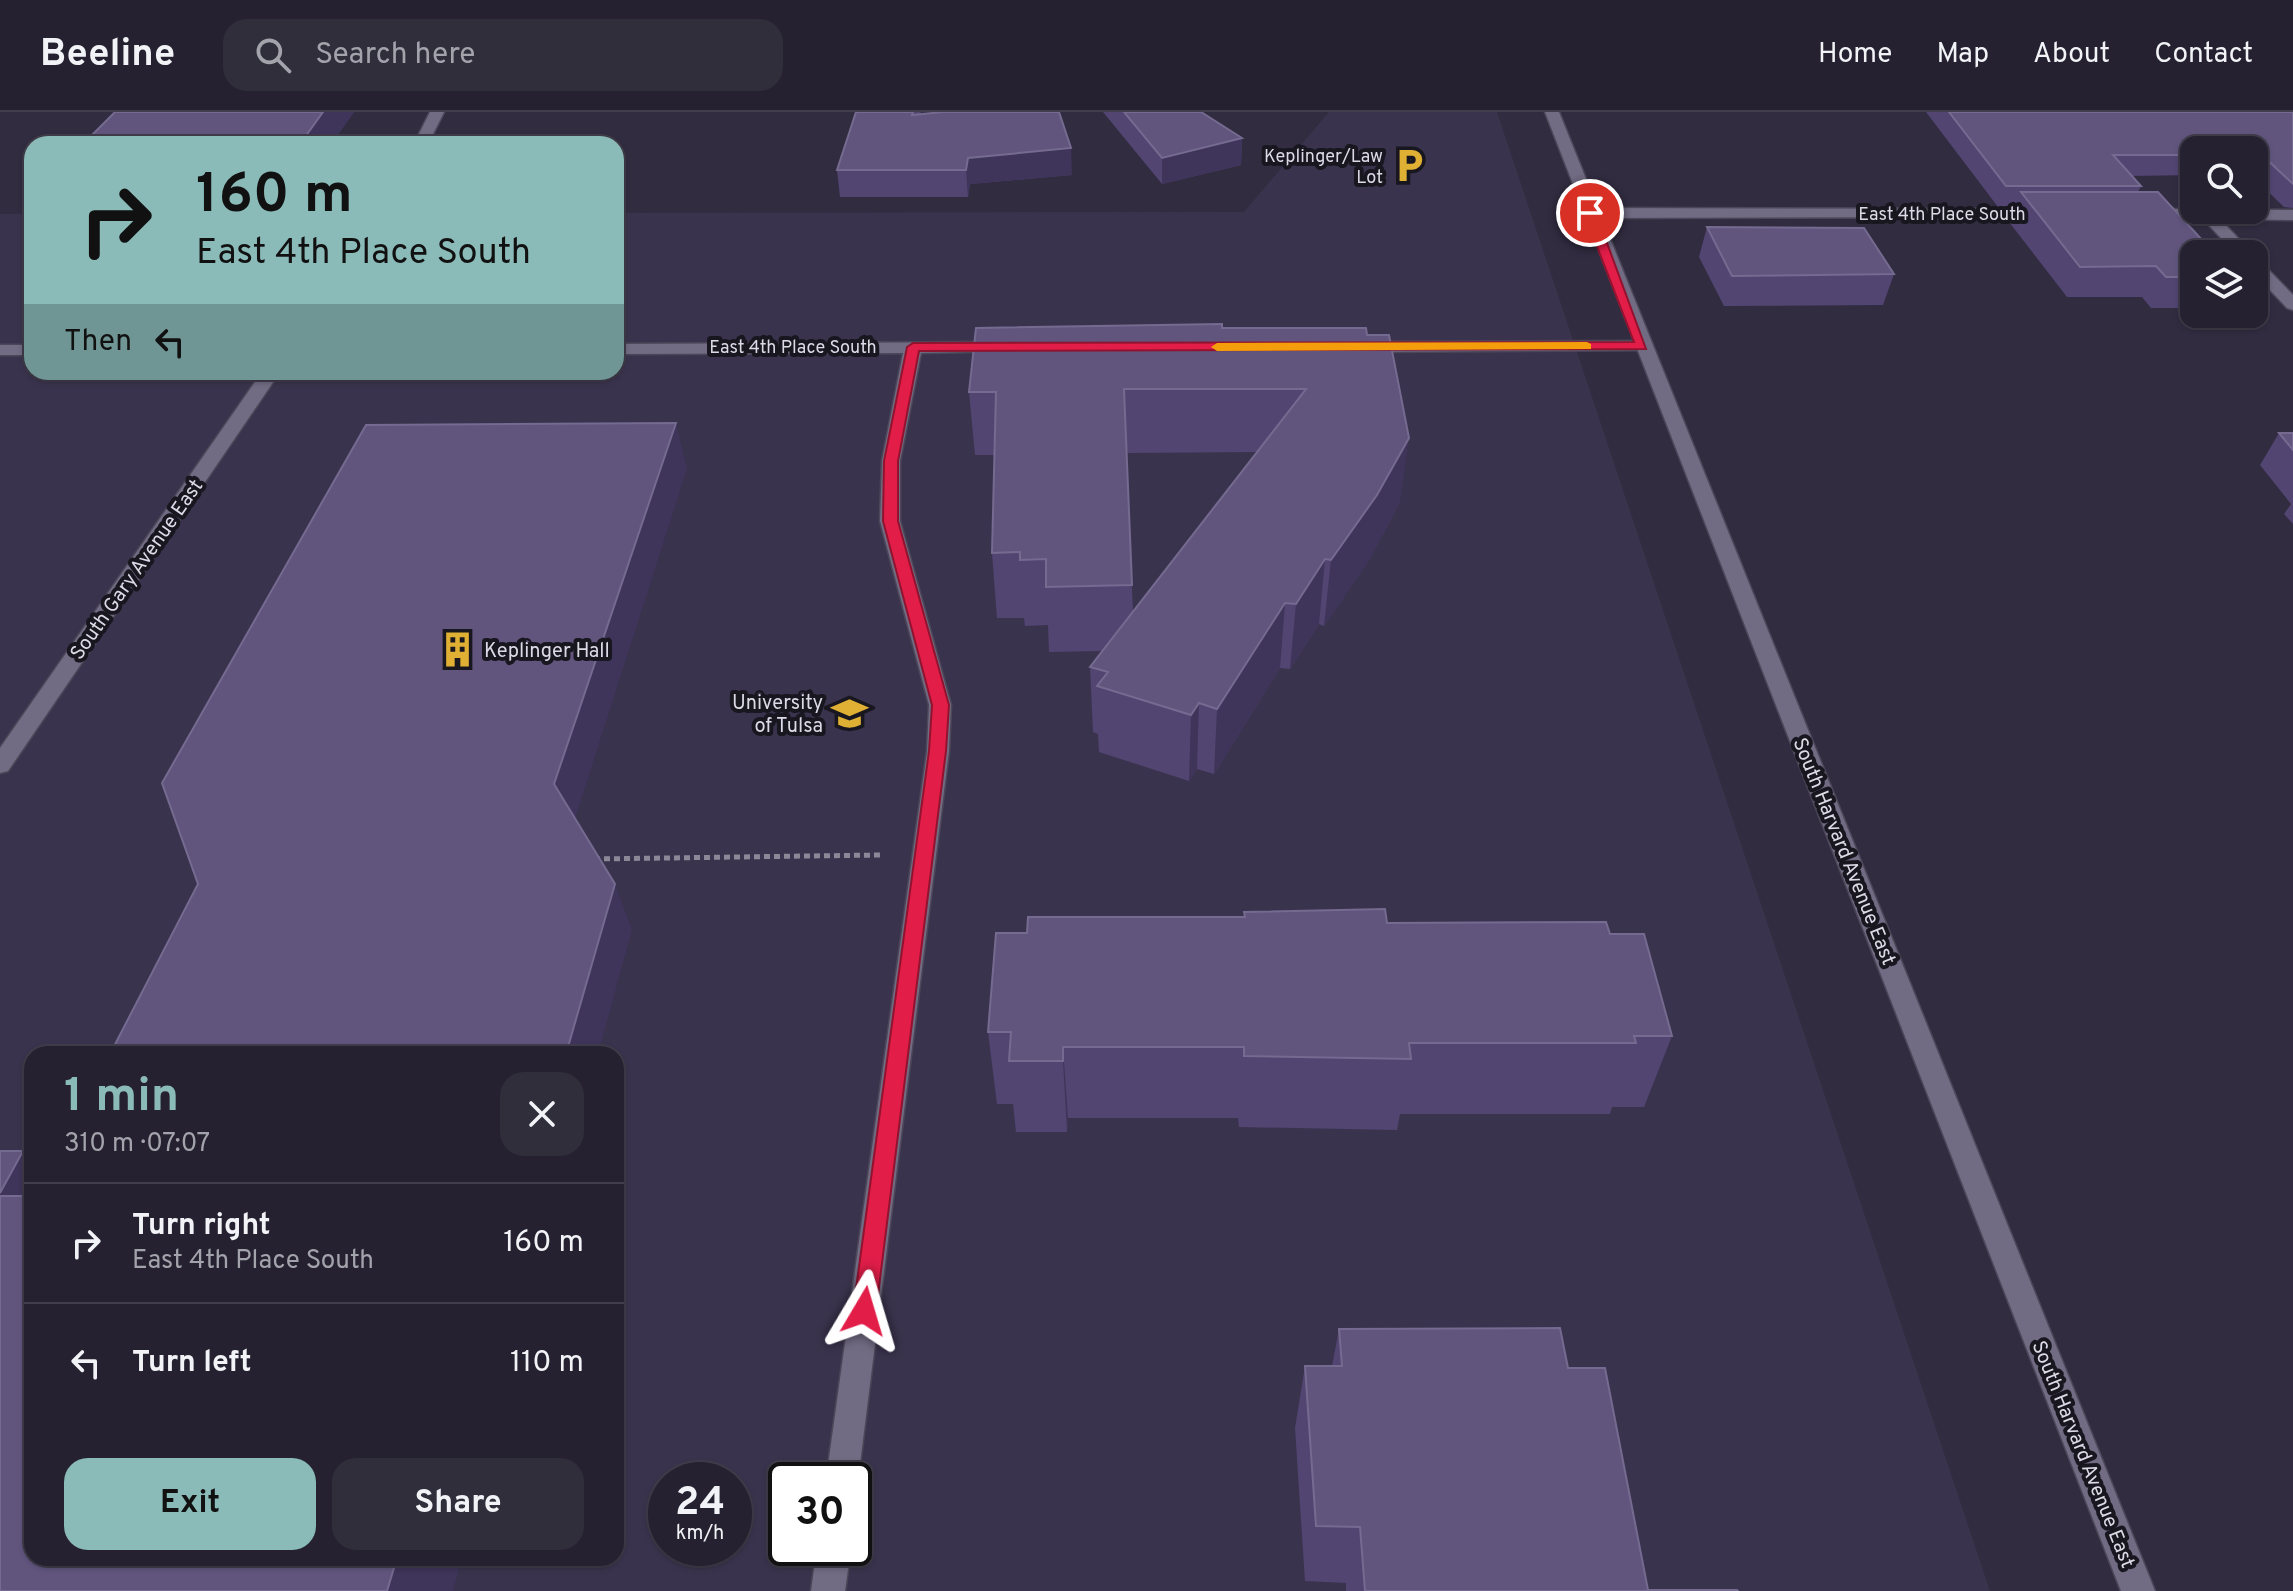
<!DOCTYPE html>
<meta charset="utf-8">
<style>
body{margin:0;font-family:Overpass,sans-serif;background:#312e3c;color:#f1f3f6;height:100vh;display:flex;flex-direction:column;font-size:30px;white-space:nowrap}
*{box-sizing:border-box;margin:0}
p{font-size:26px;color:#a3a3ab}
.icon{flex:none;width:44px;height:44px;fill:none;stroke:currentColor;stroke-width:2;stroke-linecap:round;stroke-linejoin:round}
.map{position:relative;flex:1;overflow:hidden}
.details{position:absolute;left:24px;top:934px;width:600px;height:520px;display:flex;flex-direction:column;background:#252130;border-radius:24px;box-shadow:0 2px 6px #0004,0 0 0 2px #423e4c}
.details>*{flex:none}
.top-card{position:absolute;left:24px;top:24px;width:600px;height:244px;border-radius:24px;box-shadow:0 2px 6px #0004,0 0 0 2px #423e4c;background:#8bbbb9;color:#111;overflow:hidden}
.buttons{position:absolute;left:2180px;top:24px;display:grid;gap:16px}
.buttons a{display:grid;place-items:center;width:88px;height:88px;border-radius:16px;background:#252130;box-shadow:0 2px 6px #0004,0 0 0 2px #423e4c;font-size:40px}
.speed{position:absolute;left:648px;top:1350px;display:flex;gap:16px;font-size:40px;font-weight:700;text-align:center}
.speed>*{display:grid;place-content:center;width:104px;height:104px;border-radius:50%;background:#252130;box-shadow:0 2px 6px #0004,0 0 0 2px #423e4c;line-height:1}
.speed small{font-size:20px;font-weight:400}
.speed .limit{border:4px solid #111;border-radius:12px;background:#fff;color:#111}
.pin{position:absolute;display:grid;place-items:center;width:68px;height:68px;color:#fff;margin:-34px;border:4px solid #fff;border-radius:50%;box-shadow:0 2px 8px #0007}
.me{position:absolute;width:88px;margin:-44px;rotate:7deg;stroke-linejoin:round;filter:drop-shadow(0 0 6px #0008)}
.turn{display:flex;align-items:center;gap:28px;height:168px;padding:0 40px;font-size:36px}
.turn .icon{width:104px;height:104px;stroke-width:2.5}
.turn b{display:block;font-size:56px;line-height:68px}
.then{display:flex;align-items:center;height:76px;padding:0 40px;background:#0003;gap:16px;font-size:30px}
.round{display:grid;place-items:center;flex:none;width:84px;height:84px;border-radius:24px;background:#312e3c}
.overview{display:flex;align-items:center;justify-content:space-between;height:136px;padding:0 40px}
h1{font-size:48px;font-weight:700;line-height:60px;color:#8bbbb9}
.cta{display:flex;gap:16px;margin-top:auto;padding:16px 40px}
.cta a{flex:1;height:92px;border-radius:24px;background:#8bbbb9;color:#111;font-size:32px;font-weight:700;line-height:92px;text-align:center}
.cta a+a{background:#312e3c;color:#f1f3f6}
ul{padding:0;list-style:none}
li{display:flex;align-items:center;gap:24px;height:120px;padding:0 40px;border-top:2px solid #423e4c}
li div{flex:1}
li b{display:block;font-size:30px}
li em{font-style:normal}
header{display:flex;align-items:center;gap:48px;box-sizing:border-box;height:112px;padding:0 40px;background:#252130;border-bottom:2px solid #423e4c}
header strong{font-size:38px}
nav{display:flex;gap:44px;margin-inline-start:auto;font-size:28px}
.search{width:560px;height:72px;background:#312e3c;display:flex;align-items:center;gap:20px;box-sizing:border-box;padding:0 28px;border-radius:24px;color:#a3a3ab;font-size:30px}
.map>svg:first-child{display:block}
.built{fill:#3a334d;fill-rule:evenodd}
.lines{fill:none;stroke-linecap:round;stroke-linejoin:round}
.pedestrian-casing{stroke:#4c4758;stroke-width:3}
.minor-casing{stroke:#4c4758;stroke-width:3}
.secondary-casing{stroke:#4c4758;stroke-width:3}
.path{stroke:#8c8898;stroke-width:5;stroke-dasharray:6 4;stroke-linecap:butt}
.pedestrian{fill:#716b83;fill-rule:evenodd}
.minor{fill:#716b83;fill-rule:evenodd}
.secondary{fill:#716b83;fill-rule:evenodd}
.wall{fill:#524572;fill-rule:evenodd}
.shaded-wall{fill:#3f3459}
.building{fill:#61557e;stroke:#756a8f;stroke-width:2}
.route{fill:#e11d48;stroke:#92132f;stroke-width:2}
.slow{fill:#f59e0b}
.labels{text-anchor:middle;stroke-width:8;stroke-linejoin:round;paint-order:stroke}
.far-poi-label{font-size:18px;fill:#dddae7;stroke:#18161f;text-anchor:end}
.far-street-label{font-size:18px;fill:#dddae7;stroke:#18161f}
.street-label{font-size:20px;fill:#dddae7;stroke:#18161f}
.poi-label{font-size:20px;fill:#dddae7;stroke:#18161f;text-anchor:start}
</style>
<header>
<strong>Beeline</strong>
<div class="search"><svg class="icon" aria-label="search" viewBox="0 0 24 24"><circle cx="10" cy="10" r="6"/><path d="M15 15l6 6"/></svg>Search here</div>
<nav><a>Home</a><a>Map</a><a>About</a><a>Contact</a></nav>
</header>
<div class="map">
<svg width="2293" height="1479" viewBox="0 0 2293 1479">
<rect width="100%" height="100%" fill="#312c40"/>
<path class="built" d="M 1329,0 L 1497,0 L 1990,1479 L 0,1479 L 0,102 L 32,102 L 32,260 L 616,260 L 616,101 L 1244,100 ZM 32,942 L 616,942 L 616,1446 L 32,1446 ZM 666,1368 L 734,1368 L 734,1436 L 666,1436 ZM 786,1368 L 854,1368 L 854,1436 L 786,1436 Z"/>
<g class="lines">
<defs>
<path id="pedestrian" d="M 262,260 L 280,260 L 8,659 L 0,661 L 0,636 Z"/>
<path id="minor" d="M 430,0 L 444,0 L 428,32 L 414,32 Z
M 2044,97 L 2052,102 L 2049,105 L 1590,106 L 1582,101 L 1590,96 Z
M 2293,98 L 2293,108 L 2220,107 L 2253,142 L 2236,142 L 2203,107 L 2149,107 L 2141,102 L 2149,97 Z
M 2254,147 L 2260,149 L 2293,183 L 2293,198 L 2287,196 L 2254,161 Z
M 1642,229 L 1651,234 L 1648,238 L 1358,240 L 1349,235 L 1358,230 Z
M 1006,230 L 1012,231 L 1012,239 L 921,241 L 900,349 L 900,409 L 951,593 L 949,639 L 858,1368 L 854,1378 L 854,1368 L 826,1368 L 927,639 L 929,593 L 880,409 L 882,349 L 903,241 L 616,242 L 616,232 Z
M 0,233 L 32,233 L 32,243 L 0,243 Z
M 817,1436 L 851,1436 L 845,1479 L 811,1479 Z"/>
<path id="secondary" d="M 1545,0 L 1559,0 L 2155,1479 L 2121,1479 Z"/>
</defs>
<use href="#pedestrian" class="pedestrian-casing"/>
<use href="#minor" class="minor-casing"/>
<use href="#secondary" class="secondary-casing"/>
<path class="path" d="M 594,747 L 880,743"/>
<use href="#pedestrian" class="pedestrian"/>
<use href="#minor" class="minor"/>
<use href="#secondary" class="secondary"/>
</g>
<path class="wall" d="M 115,0 L 354,0 L 331,32 L 88,32 L 86,29 Z
M 856,0 L 921,0 L 920,2 L 1072,63 L 970,72 L 968,85 L 840,85 L 837,58 Z
M 1103,0 L 1201,0 L 1242,26 L 1241,53 L 1162,72 Z
M 1926,0 L 2293,0 L 2293,96 L 2284,95 L 2254,66 L 2254,38 L 2194,38 L 2194,63 L 2131,64 L 2141,74 L 2138,80 L 2194,142 L 2194,196 L 2151,196 L 2142,185 L 2067,185 L 2009,110 L 2015,95 L 1998,95 Z
M 1707,115 L 1894,162 L 1883,193 L 1724,194 L 1699,145 Z
M 1222,216 L 1366,216 L 1400,390 L 1369,448 L 1324,514 L 1319,512 L 1290,557 L 1280,556 L 1214,662 L 1197,657 L 1189,669 L 1099,640 L 1098,622 L 1093,620 L 1090,555 L 1103,539 L 1049,540 L 1048,513 L 1025,514 L 1024,506 L 997,506 L 992,441 L 995,343 L 975,343 L 969,280 ZM 1257,340 L 1133,500 L 1126,341 Z
M 2279,321 L 2293,321 L 2293,412 L 2284,402 L 2291,392 L 2260,353 Z
M 1387,811 L 1610,822 L 1672,924 L 1644,995 L 1612,995 L 1610,1002 L 1400,1002 L 1397,1018 L 1239,1015 L 1238,1006 L 1068,1006 L 1067,1020 L 1016,1020 L 1013,992 L 997,992 L 988,920 L 1027,821 Z
M 1339,1217 L 1568,1256 L 1648,1478 L 1738,1479 L 1346,1479 L 1346,1471 L 1305,1469 L 1295,1316 L 1305,1254 L 1332,1254 Z"/>
<path class="shaded-wall" d="M 323,0 L 354,0 L 331,32 L 300,32 Z
M 1242,26 L 1241,53 L 1162,72 L 1162,46 Z
M 1071,36 L 1072,63 L 970,72 L 968,85 L 966,58 L 968,46 Z
M 676,311 L 687,357 L 571,719 L 554,672 Z
M 1409,326 L 1400,390 L 1369,448 L 1324,514 L 1331,448 Z
M 1325,447 L 1319,512 L 1290,557 L 1296,492 Z
M 1285,491 L 1280,556 L 1214,662 L 1217,597 Z
M 1199,591 L 1197,657 L 1189,669 L 1191,603 Z
M 615,772 L 632,818 L 598,942 L 566,942 Z
M 1063,935 L 1068,1006 L 1067,1020 L 1063,949 Z
M 23,1039 L 32,1048 L 32,1118 L 0,1086 L 0,1081 Z
M 397,1446 L 462,1446 L 453,1479 L 387,1479 Z"/>
<path class="building" d="M 115,0 L 323,0 L 300,32 L 230,32 L 232,30 L 86,29 Z
M 856,0 L 913,0 L 912,3 L 942,0 L 1059,0 L 1071,36 L 968,46 L 966,58 L 837,58 Z
M 1124,0 L 1201,0 L 1242,26 L 1162,46 Z
M 1949,0 L 2293,0 L 2293,72 L 2261,42 L 2254,42 L 2254,38 L 2194,38 L 2194,43 L 2113,43 L 2141,74 L 2006,74 Z
M 2021,80 L 2158,80 L 2215,142 L 2194,142 L 2194,165 L 2166,165 L 2156,154 L 2080,155 Z
M 1707,115 L 1864,116 L 1894,162 L 1732,164 Z
M 1222,212 L 1222,216 L 1366,216 L 1367,223 L 1389,223 L 1409,326 L 1377,383 L 1331,448 L 1325,447 L 1296,492 L 1285,491 L 1217,597 L 1199,591 L 1191,603 L 1097,574 L 1108,560 L 1090,555 L 1306,277 L 1124,277 L 1132,473 L 1046,475 L 1046,447 L 1020,448 L 1020,440 L 992,441 L 996,280 L 969,280 L 976,216 Z
M 676,311 L 554,672 L 615,772 L 566,942 L 110,942 L 198,772 L 162,671 L 366,313 Z
M 2279,321 L 2293,321 L 2293,338 Z
M 1385,797 L 1387,811 L 1606,810 L 1610,822 L 1644,822 L 1672,924 L 1634,924 L 1636,931 L 1409,931 L 1411,947 L 1244,944 L 1244,935 L 1063,935 L 1063,949 L 1009,949 L 1011,920 L 988,920 L 996,821 L 1027,821 L 1028,805 L 1245,805 L 1244,800 Z
M 0,1039 L 23,1039 L 0,1081 Z
M 0,1084 L 32,1084 L 32,1446 L 397,1446 L 387,1479 L 0,1479 Z
M 1560,1216 L 1568,1256 L 1605,1256 L 1648,1478 L 1737,1478 L 1738,1479 L 1365,1479 L 1360,1415 L 1316,1414 L 1305,1254 L 1342,1254 L 1339,1217 Z"/>
<path class="route" d="M 1590,97 L 1596,101 L 1646,237 L 919,239 L 898,349 L 898,409 L 949,593 L 946,639 L 876,1199 L 873,1206 L 864,1209 L 856,1206 L 853,1199 L 929,639 L 932,593 L 883,409 L 884,349 L 907,235 L 913,231 L 1634,230 L 1584,101 Z"/>
<path class="slow" d="M 1587,230 L 1591,232 L 1591,237 L 1217,239 L 1211,235 L 1217,231 Z"/>
<defs>
<symbol id="parking-bare" viewBox="-9 -9 18 18"><path d="M-3.5-5.5H1a3.5 3.5 0 0 1 0 7H-1V5.5H-3.5ZM-1-3.4V-.6H.8a1.4 1.4 0 0 0 0-2.8Z" fill="#e0b034" stroke="#18161f" stroke-width="2.5" paint-order="stroke"/></symbol>
<symbol id="building-bare" viewBox="-9 -9 18 18"><path d="M-4-6H4V6H1V3H-1V6H-4ZM-2.5-4.3h1.7v1.8h-1.7ZM.8-4.3h1.7v1.8H.8ZM-2.5-1h1.7V.8h-1.7ZM.8-1h1.7V.8H.8Z" fill="#e0b034" stroke="#18161f" stroke-width="2.5" paint-order="stroke"/></symbol>
<symbol id="university-bare" viewBox="-9 -9 18 18"><path d="M0-5L7-2L0 1L-7-2ZM-4 1L0 2.5L4 1V4Q0 6-4 4Z" fill="#e0b034" stroke="#18161f" stroke-width="2.5" paint-order="stroke"/></symbol>
</defs>
<g fill-rule="evenodd">
<use href="#parking-bare" x="1384" y="28" width="51" height="51"/>
<use href="#building-bare" x="432" y="512" width="51" height="51"/>
<use href="#university-bare" x="824" y="576" width="51" height="51"/>
</g>
<g class="labels">
<g class="far-poi-label">
<text x="1383" y="50">Keplinger/Law<tspan x="1383" dy="21">Lot</tspan></text>
</g>
<g class="far-street-label">
<text x="1942" y="108">East 4th Place South</text>
<text x="793" y="241">East 4th Place South</text>
</g>
<g class="street-label">
<text transform="translate(136 457) rotate(-55)" y="7">South Gary Avenue East</text>
<text transform="translate(1845 739) rotate(68)" y="7">South Harvard Avenue East</text>
<text transform="translate(2084 1342) rotate(68)" y="7">South Harvard Avenue East</text>
</g>
<g class="poi-label">
<text x="484" y="545">Keplinger Hall</text>
<text x="823" y="597" text-anchor="end">University<tspan x="823" dy="23">of Tulsa</tspan></text>
</g>
</g>
</svg>
<div class="buttons">
<a><svg class="icon" aria-label="search" viewBox="0 0 24 24"><circle cx="10" cy="10" r="6"/><path d="M15 15l6 6"/></svg></a>
<a><svg class="icon" aria-label="layers" viewBox="0 0 24 24"><path d="M12 4l9 5-9 5-9-5zM3 14l9 5 9-5"/></svg></a>
</div>
<div class="speed"><div>24<small>km/h</small></div><div class="limit">30</div></div>
<div class="pin" style="left:1590px;top:101px;background:#d93025"><svg class="icon" aria-label="arrive" viewBox="0 0 24 24"><path d="M6 21V4h12l-3 4 3 4H6"/></svg></div>
<svg class="me" style="left:864px;top:1199px" viewBox="-20 -20 40 40"><path d="M0-17L14 15 0 8-14 15z" fill="#e11d48" stroke="#fff" stroke-width="4"/></svg>
<div class="top-card">
<div class="turn"><svg class="icon" aria-label="right" viewBox="0 0 24 24"><path d="M7 20v-9h11M14 6l5 5-5 5"/></svg><div><b>160 m</b>East 4th Place South</div></div>
<div class="then">Then<svg class="icon" aria-label="left" viewBox="0 0 24 24"><path d="M17 20v-9H6M10 6l-5 5 5 5"/></svg></div>
</div>
<section class="details">
<div class="overview"><div><h1>1 min</h1><p>310 m · 07:07</p></div><a class="round"><svg class="icon" aria-label="close" viewBox="0 0 24 24"><path d="M6 6l12 12M18 6L6 18"/></svg></a></div>
<ul>
<li><svg class="icon" aria-label="right" viewBox="0 0 24 24"><path d="M7 20v-9h11M14 6l5 5-5 5"/></svg><div><b>Turn right</b><p>East 4th Place South</p></div><em>160 m</em></li>
<li><svg class="icon" aria-label="left" viewBox="0 0 24 24"><path d="M17 20v-9H6M10 6l-5 5 5 5"/></svg><div><b>Turn left</b></div><em>110 m</em></li>
</ul>
<div class="cta"><a>Exit</a><a>Share</a></div>
</section>
</div>
